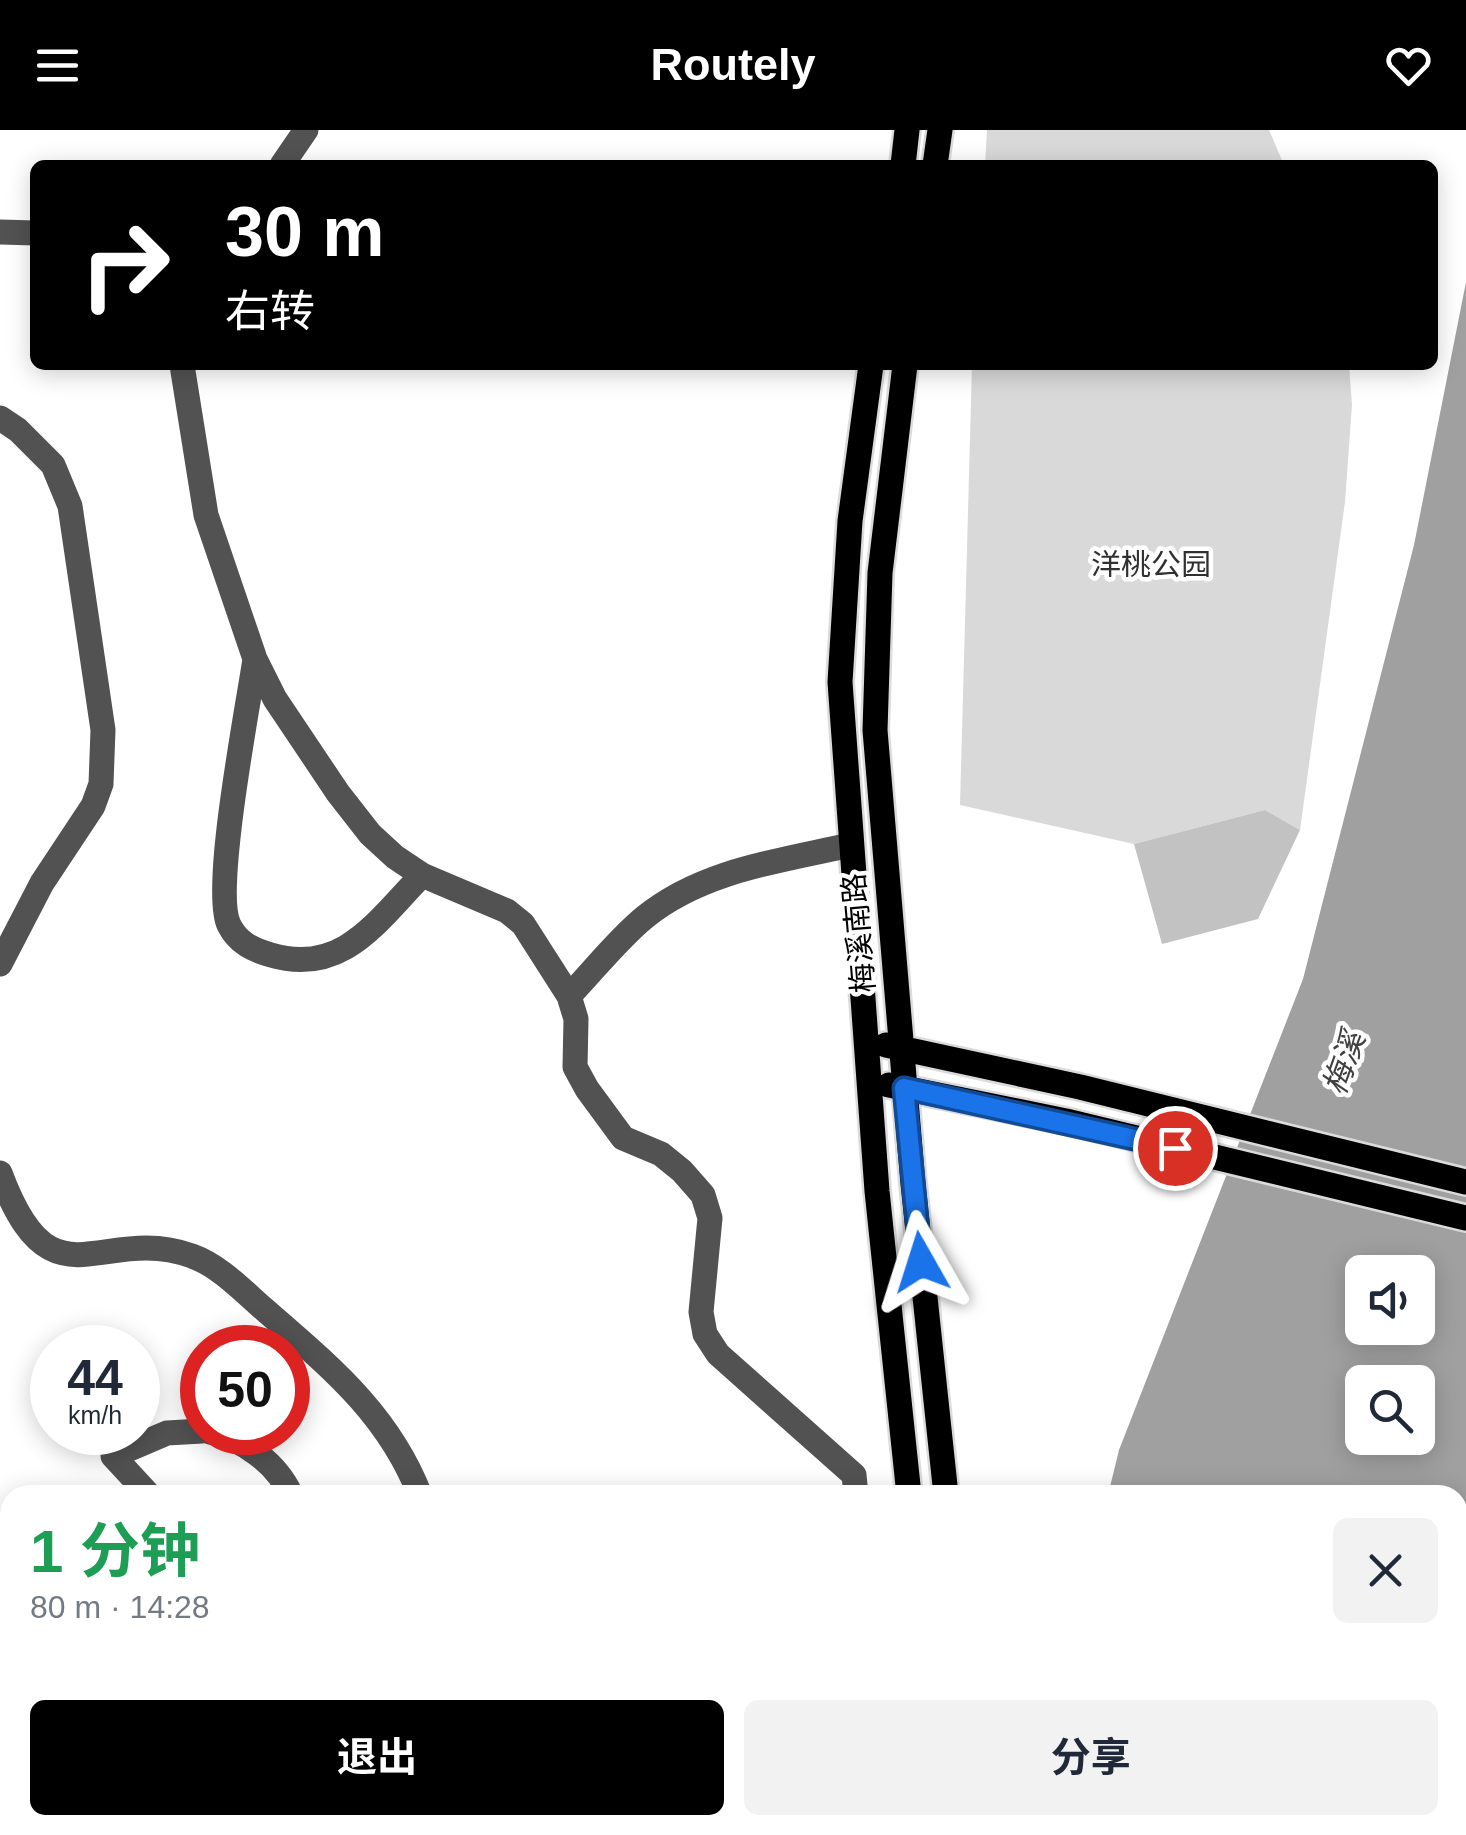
<!DOCTYPE html>
<html lang="zh">
<meta charset="utf-8">
<style>
body{margin:0;font-family:Helvetica,"Noto Sans SC",sans-serif;background:#f2f2f3;color:#1f2937;height:100vh;display:flex;flex-direction:column;font-size:38px;white-space:nowrap}
*{box-sizing:border-box;margin:0}
p{font-size:32px;color:#747a83}
.icon{flex:none;width:55px;height:55px;fill:none;stroke:currentColor;stroke-width:2;stroke-linecap:round;stroke-linejoin:round}
.map{position:relative;flex:1;overflow:hidden}
.side{position:absolute;left:0px;top:1355px;width:1468px;height:350px;display:flex;flex-direction:column;background:#fff;border-radius:30px 30px 0 0;box-shadow:0 5px 25px #0003}
.side>*{flex:none}
.top-card{position:absolute;left:30px;top:30px;width:1408px;height:210px;border-radius:15px;box-shadow:0 5px 25px #0003;background:#000;color:#fff;overflow:hidden}
.controls{position:absolute;left:1345px;top:1125px;display:grid;gap:20px}
.controls a{display:grid;place-items:center;width:90px;height:90px;border-radius:15px;background:#fff;box-shadow:0 5px 25px #0003;font-size:50px}
.speed{position:absolute;left:30px;top:1195px;display:flex;gap:20px;font-size:50px;font-weight:700;text-align:center}
.speed>*{display:grid;place-content:center;width:130px;height:130px;border-radius:50%;background:#fff;box-shadow:0 5px 25px #0003;line-height:1}
.speed small{font-size:25px;font-weight:400}
.speed .limit{border:15px solid #d22;background:#fff;color:#111}
.pin{position:absolute;display:grid;place-items:center;width:85px;height:85px;color:#fff;margin:-42px;border:5px solid #fff;border-radius:50%;box-shadow:0 2px 10px #0007}
.me{position:absolute;width:110px;margin:-55px;rotate:354deg;stroke-linejoin:round;filter:drop-shadow(0 0 8px #0008)}
.turn{display:flex;align-items:center;gap:35px;height:210px;padding:0 30px;font-size:45px}
.turn .icon{width:130px;height:130px;stroke-width:2.5}
.turn b{display:block;font-size:70px;line-height:85px}
.round{display:grid;place-items:center;flex:none;width:105px;height:105px;border-radius:15px;background:#f2f2f3}
.head{display:flex;align-items:center;justify-content:space-between;height:170px;padding:0 30px}
h1{font-size:60px;font-weight:700;line-height:75px;color:#1e9e55}
.action{display:flex;gap:20px;margin-top:auto;padding:20px 30px}
.action a{flex:1;height:115px;border-radius:15px;background:#000;color:#fff;font-size:40px;font-weight:700;line-height:115px;text-align:center}
.action a+a{background:#f2f2f3;color:#1f2937}
header{display:flex;justify-content:space-between;align-items:center;height:130px;padding:0 30px;background:#000;color:#fff;font-size:45px;font-weight:700}
.map>svg:first-child{display:block}
.green{fill:#d9d9d9}
.water{fill:#a0a0a0;fill-rule:evenodd}
.building{fill:#c2c2c2}
.lines{fill:none;stroke-linecap:round;stroke-linejoin:round}
.major-casing{stroke:#dbdbdb;stroke-width:30}
.minor{stroke:#525252;stroke-width:25}
.major{stroke:#000;stroke-width:25}
.route-casing{stroke:#114b97;stroke-width:25}
.route{stroke:#1a73e8;stroke-width:18}
.labels{text-anchor:middle;stroke-width:9;stroke-linejoin:round;paint-order:stroke}
.park-label{font-size:30px;fill:#303030;stroke:#fff}
.street-label{font-size:30px;fill:#000;stroke:#fff}
.water-label{font-size:32px;font-style:italic;fill:#414141;stroke:#fff}
</style>
<header><svg class="icon" aria-label="menu" viewBox="0 0 24 24"><path d="M4 6h16M4 12h16M4 18h16"/></svg>Routely<svg class="icon" aria-label="heart" viewBox="0 0 24 24"><path d="M12 20l-8-8c-3-5 5-10 8-4 3-6 11-1 8 4z"/></svg></header>
<div class="map">
<svg width="1466" height="1705" viewBox="0 0 1466 1705">
<rect width="100%" height="100%" fill="#fff"/>
<path class="green" d="M 987,0 L 1269,0 L 1284,35 L 985,35 Z
M 972,235 L 1349,235 L 1352,275 L 1345,372 L 1300,700 L 1265,680 L 1134,714 L 960,675 Z"/>
<path class="water" d="M 1466,152 L 1466,1458 L 1458,1491 L 1458,1365 L 1108,1365 L 1119,1320 L 1303,849 L 1414,415 ZM 1362,1142 L 1418,1142 L 1418,1198 L 1362,1198 ZM 1362,1252 L 1418,1252 L 1418,1308 L 1362,1308 Z
M 1156,1695 L 1424,1695 L 1425,1705 L 1158,1705 Z"/>
<path class="building" d="M 1265,680 L 1300,700 L 1258,789 L 1162,814 L 1134,714 Z"/>
<g class="lines">
<defs>
<path id="major" d="M 903,35 L 907,0
M 935,35 L 940,0
M 871,235 L 850,391 L 840,552 L 877,1061 L 909,1365
M 905,235 L 880,443 L 875,600 L 913,1054 L 946,1365
M 886,915 L 1080,957 L 1466,1052
M 889,955 L 1066,991 L 1466,1088
M 941,1695 L 942,1705
M 979,1695 L 980,1705"/>
</defs>
<use href="#major" class="major-casing"/>
<path class="minor" d="M 282,35 L 306,0
M 0,102 L 35,103
M 182,235 L 206,385 L 255,529 L 275,569 L 338,663 L 370,704 L 395,727 L 422,745 L 507,781 L 523,794 L 569,866 L 576,889 L 575,937 L 587,959 L 623,1008 L 661,1024 L 682,1041 L 703,1065 L 710,1088 L 701,1182 L 705,1204 L 718,1224 L 854,1345 L 856,1365
M 0,288 L 18,300 L 53,335 L 70,376 L 103,600 L 101,654 L 93,676 L 42,753 L 0,834
M 255,529 C 248,577 212,761 229,795 C 238,813 253,820 271,825 C 343,846 377,791 422,745
M 569,866 C 594,840 618,809 645,787 C 703,740 780,731 850,715
M 0,1043 C 52,1183 100,1093 192,1126 C 220,1136 243,1161 265,1180 C 329,1236 388,1283 420,1365
M 210,1302 C 244,1309 277,1334 291,1365
M 149,1365 L 113,1326 L 167,1303 L 202,1301
M 37,1705 L 59,1695
M 410,1705 L 424,1695
M 592,1705 L 594,1695
M 785,1705 L 789,1695
M 810,1705 L 821,1695"/>
<use href="#major" class="major"/>
</g>
<g class="lines">
<defs>
<path id="route" d="M 921,1132 L 904,958 L 1175,1018"/>
</defs>
<use href="#route" class="route-casing"/>
<use href="#route" class="route"/>
</g>
<g class="labels">
<g class="park-label">
<text x="1151" y="445">洋桃公园</text>
</g>
<g class="street-label">
<text transform="translate(859 803) rotate(-95)" y="10">梅溪南路</text>
</g>
<g class="water-label">
<text transform="translate(1344 933) rotate(-70)" y="11">梅溪</text>
</g>
</g>
</svg>
<div class="controls">
<a><svg class="icon" aria-label="sound" viewBox="0 0 24 24"><path d="M4 9h4l5-4v14l-5-4H4zM17 9q2 3 0 6"/></svg></a>
<a><svg class="icon" aria-label="search" viewBox="0 0 24 24"><circle cx="10" cy="10" r="6"/><path d="M15 15l6 6"/></svg></a>
</div>
<div class="speed"><div>44<small>km/h</small></div><div class="limit">50</div></div>
<div class="pin" style="left:1175px;top:1018px;background:#d93025"><svg class="icon" aria-label="arrive" viewBox="0 0 24 24"><path d="M6 21V4h12l-3 4 3 4H6"/></svg></div>
<svg class="me" style="left:921px;top:1132px" viewBox="-20 -20 40 40"><path d="M0-17L14 15 0 8-14 15z" fill="#1a73e8" stroke="#fff" stroke-width="4"/></svg>
<div class="top-card">
<div class="turn"><svg class="icon" aria-label="right" viewBox="0 0 24 24"><path d="M7 20v-9h11M14 6l5 5-5 5"/></svg><div><b>30 m</b>右转</div></div>
</div>
<section class="side">
<div class="head"><div><h1>1 分钟</h1><p>80 m · 14:28</p></div><a class="round"><svg class="icon" aria-label="close" viewBox="0 0 24 24"><path d="M6 6l12 12M18 6L6 18"/></svg></a></div>
<div class="action"><a>退出</a><a>分享</a></div>
</section>
</div>
